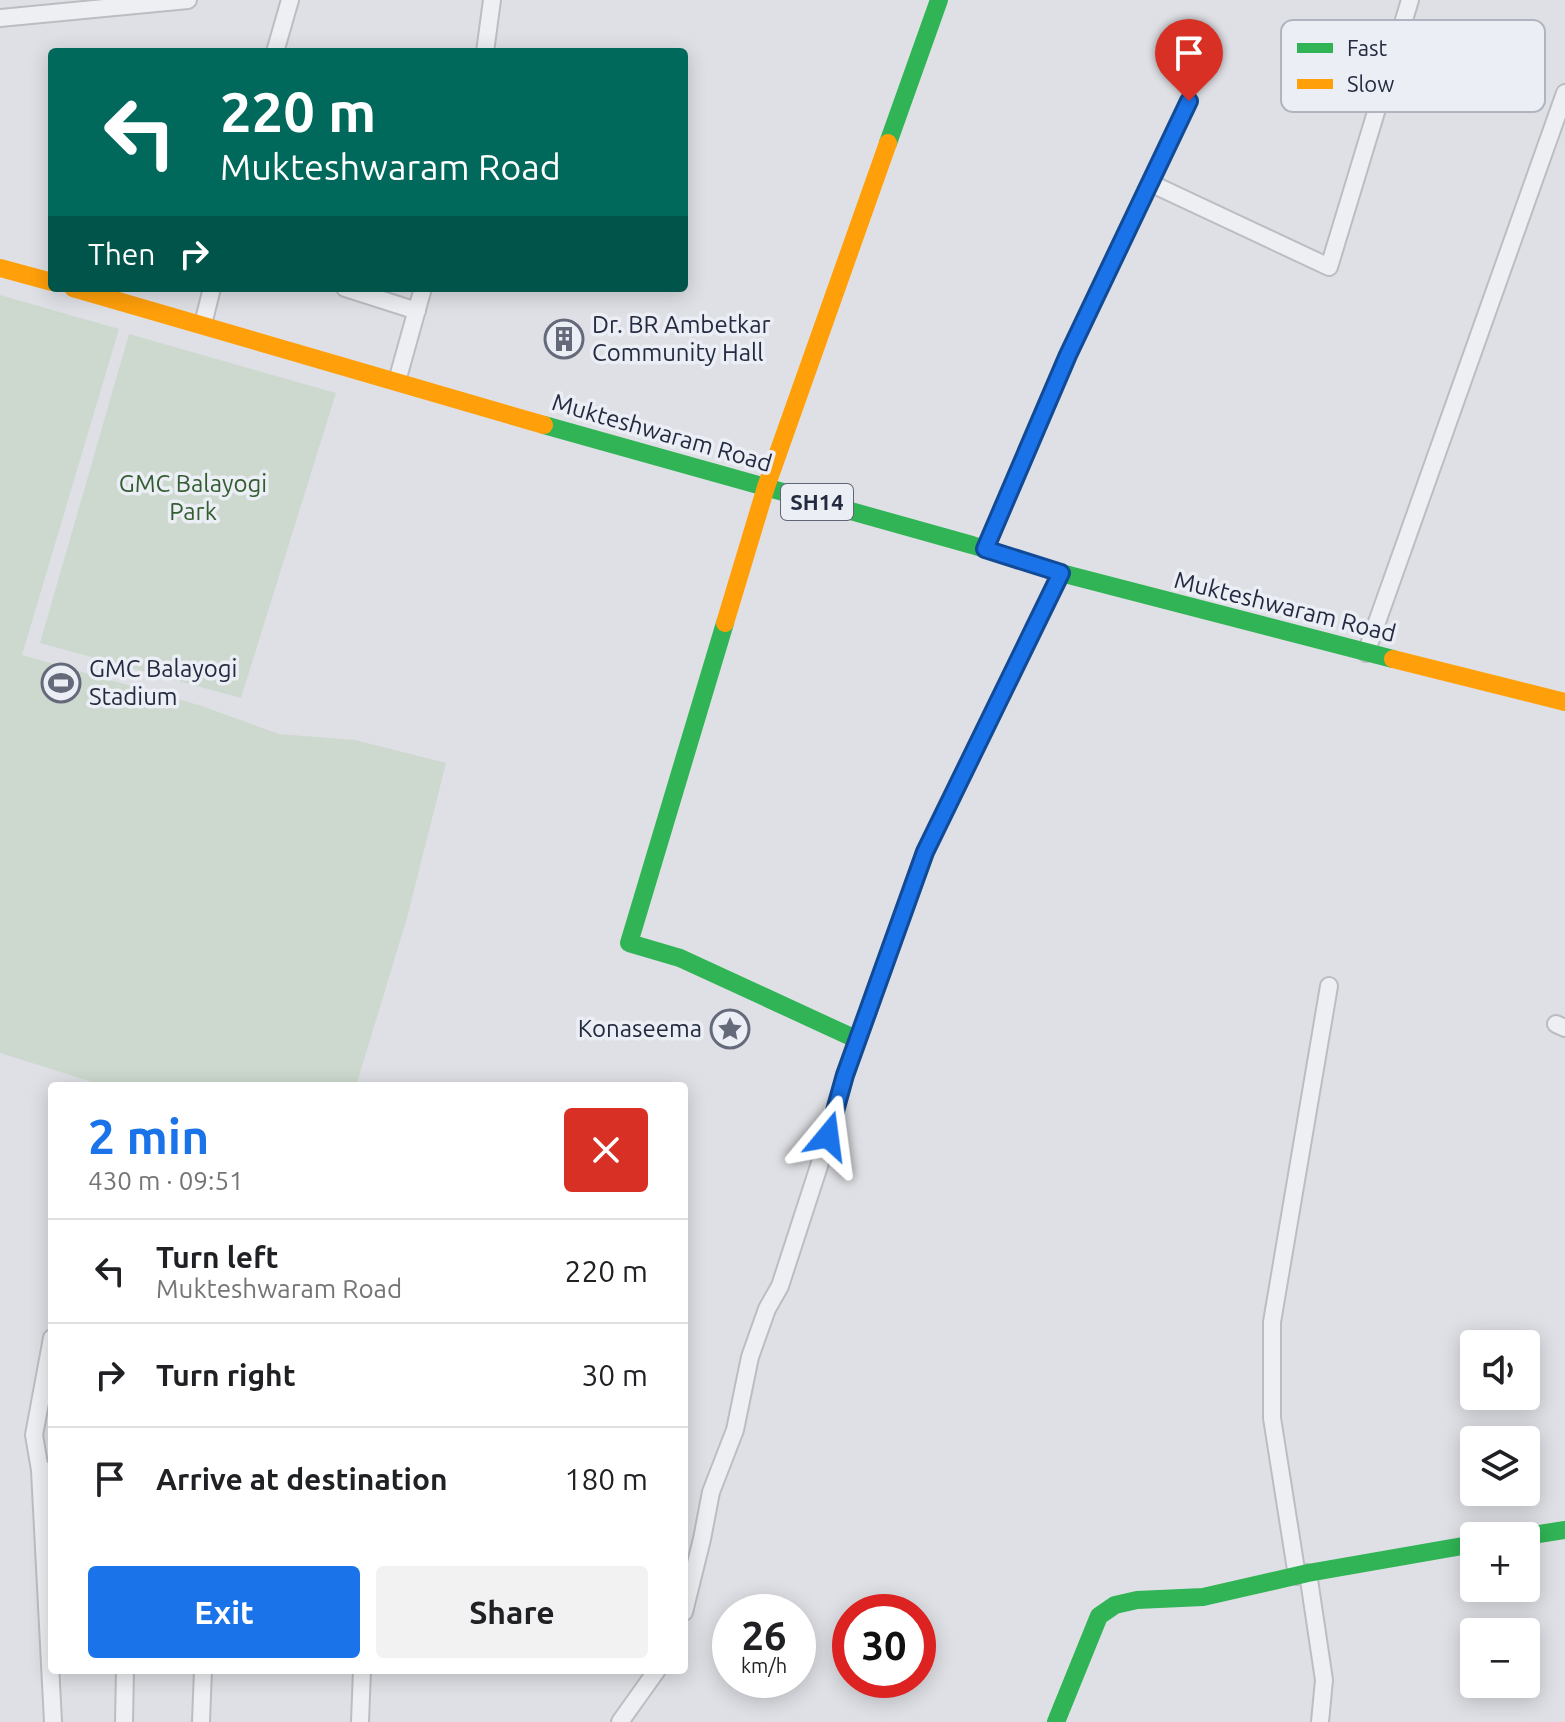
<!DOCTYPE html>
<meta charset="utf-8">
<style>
body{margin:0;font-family:Ubuntu,sans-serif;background:#f2f2f2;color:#202124;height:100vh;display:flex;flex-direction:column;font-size:30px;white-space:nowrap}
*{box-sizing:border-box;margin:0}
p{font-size:26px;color:#757577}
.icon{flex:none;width:44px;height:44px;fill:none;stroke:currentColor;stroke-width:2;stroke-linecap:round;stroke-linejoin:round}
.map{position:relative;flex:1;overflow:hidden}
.side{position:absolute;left:48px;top:1082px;width:640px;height:592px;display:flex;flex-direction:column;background:#fff;border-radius:8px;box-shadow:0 4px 20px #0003}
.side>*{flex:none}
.top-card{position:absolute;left:48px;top:48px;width:640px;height:244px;border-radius:8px;box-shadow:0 4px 20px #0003;background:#00695c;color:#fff;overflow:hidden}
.buttons{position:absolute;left:1460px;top:1330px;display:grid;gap:16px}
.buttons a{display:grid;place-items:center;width:80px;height:80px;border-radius:8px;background:#fff;box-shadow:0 4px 20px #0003;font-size:40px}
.speed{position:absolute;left:712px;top:1594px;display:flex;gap:16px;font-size:40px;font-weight:700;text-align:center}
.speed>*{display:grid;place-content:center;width:104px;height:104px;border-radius:50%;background:#fff;box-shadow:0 4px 20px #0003;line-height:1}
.speed small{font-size:20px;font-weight:400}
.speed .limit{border:12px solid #d22;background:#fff;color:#111}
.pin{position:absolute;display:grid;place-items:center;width:68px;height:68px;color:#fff;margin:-82px -34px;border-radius:50% 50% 50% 0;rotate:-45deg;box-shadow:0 0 8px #0007}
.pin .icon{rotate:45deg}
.me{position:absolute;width:88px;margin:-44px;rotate:16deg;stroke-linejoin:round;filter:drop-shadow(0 0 6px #0008)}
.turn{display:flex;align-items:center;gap:28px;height:168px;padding:0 40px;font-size:36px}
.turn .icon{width:104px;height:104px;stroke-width:2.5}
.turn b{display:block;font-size:56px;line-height:68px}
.then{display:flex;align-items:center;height:76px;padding:0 40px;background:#0003;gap:16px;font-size:30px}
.round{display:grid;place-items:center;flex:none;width:84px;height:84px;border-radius:8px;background:#f2f2f2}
.head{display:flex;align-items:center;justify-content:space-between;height:136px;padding:0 40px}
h1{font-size:48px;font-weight:700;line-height:60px;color:#1a73e8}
.action{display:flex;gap:16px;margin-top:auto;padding:16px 40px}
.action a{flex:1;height:92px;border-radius:8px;background:#1a73e8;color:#fff;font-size:32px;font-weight:700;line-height:92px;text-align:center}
.action a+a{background:#f2f2f2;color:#202124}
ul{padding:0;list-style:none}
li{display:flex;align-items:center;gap:24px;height:104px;padding:0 40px;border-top:2px solid #e0e0e0}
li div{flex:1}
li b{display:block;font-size:30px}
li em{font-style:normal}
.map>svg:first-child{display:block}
.green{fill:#cdd9ce}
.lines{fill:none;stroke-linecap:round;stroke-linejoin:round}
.street-casing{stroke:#bcbdc3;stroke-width:20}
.street{stroke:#eeeff2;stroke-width:16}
.fast{stroke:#30b455;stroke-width:18}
.slow{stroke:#ff9f0a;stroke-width:18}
.route-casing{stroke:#114b97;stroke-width:20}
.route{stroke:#1a73e8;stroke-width:14}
.labels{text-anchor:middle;stroke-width:7;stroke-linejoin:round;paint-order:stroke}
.shield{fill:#ebeef5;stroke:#606676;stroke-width:2}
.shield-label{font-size:22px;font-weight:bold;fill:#242b40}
.poi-label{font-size:24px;fill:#242b40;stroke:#ebeef5;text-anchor:start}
.street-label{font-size:24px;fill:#242b40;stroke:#ebeef5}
.park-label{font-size:24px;fill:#335d30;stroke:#ebeef5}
.key{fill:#ebeef5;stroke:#afb4bf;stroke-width:2}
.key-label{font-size:22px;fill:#242b40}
</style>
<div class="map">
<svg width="1565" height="1722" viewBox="0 0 1565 1722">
<rect width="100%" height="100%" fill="#dfe0e5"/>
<path class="green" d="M 0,295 L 119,329 L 22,655 L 202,706 L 279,734 L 355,740 L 446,763 L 407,918 L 356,1086 L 105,1086 L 0,1053 Z
M 129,334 L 336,393 L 241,698 L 40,643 Z"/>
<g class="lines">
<defs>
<path id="street" d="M 0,18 L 188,0
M 275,52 L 290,0
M 485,52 L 492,0
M 1150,183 L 1329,267 L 1410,0
M 345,288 L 417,311
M 203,324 L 212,288
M 397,381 L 423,288
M 985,549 L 1068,355 L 1189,101
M 1366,653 L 1565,93
M 1556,1024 L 1565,1028
M 52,1338 L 34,1435 L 40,1470 L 52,1471
M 40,1470 L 53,1722
M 1308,1573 L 1324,1680 L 1320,1722
M 1297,1576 L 1272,1418 L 1272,1322 L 1329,986
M 684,1612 L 702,1539 L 711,1492 L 735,1430 L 750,1357 L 767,1309 L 780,1286 L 819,1166 L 845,1075 L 925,852 L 1061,573
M 124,1722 L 125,1670
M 201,1722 L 203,1670
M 360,1722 L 362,1670
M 620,1722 L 657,1670"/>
</defs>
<use href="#street" class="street-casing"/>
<use href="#street" class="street"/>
<path class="fast" d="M 888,143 L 939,0
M 544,425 L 972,545 L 1061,573 L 1393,659
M 725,623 L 629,943 L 680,958 L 858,1040
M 1526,1536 L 1565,1530
M 1056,1722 L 1099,1616 L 1115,1605 L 1137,1600 L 1203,1597 L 1308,1573 L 1474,1544"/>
<path class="slow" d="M 0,268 L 52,282
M 73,288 L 544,425
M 725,623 L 766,487 L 888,143
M 1393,659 L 1565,702"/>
</g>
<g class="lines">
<defs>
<path id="route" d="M 828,1136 L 845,1075 L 925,852 L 1061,573 L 985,549 L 1068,355 L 1189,101"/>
</defs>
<use href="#route" class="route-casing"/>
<use href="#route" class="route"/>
</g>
<defs>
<symbol id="building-ring" viewBox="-11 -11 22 22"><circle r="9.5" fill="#ebeef5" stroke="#656a7a" stroke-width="1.5"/><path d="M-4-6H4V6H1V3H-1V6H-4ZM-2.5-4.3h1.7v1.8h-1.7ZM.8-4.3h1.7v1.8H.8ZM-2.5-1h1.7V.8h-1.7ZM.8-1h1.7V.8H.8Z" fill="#656a7a"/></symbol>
<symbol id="stadium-ring" viewBox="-11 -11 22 22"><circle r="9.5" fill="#ebeef5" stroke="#656a7a" stroke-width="1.5"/><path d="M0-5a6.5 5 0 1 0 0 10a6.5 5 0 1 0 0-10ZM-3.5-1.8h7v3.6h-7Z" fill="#656a7a"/></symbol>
<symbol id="sight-ring" viewBox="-11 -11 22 22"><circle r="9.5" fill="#ebeef5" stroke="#656a7a" stroke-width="1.5"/><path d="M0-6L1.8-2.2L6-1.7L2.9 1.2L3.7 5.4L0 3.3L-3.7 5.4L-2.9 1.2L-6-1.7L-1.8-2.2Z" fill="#656a7a"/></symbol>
</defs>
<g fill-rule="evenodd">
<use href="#building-ring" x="542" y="317" width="44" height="44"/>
<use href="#stadium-ring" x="39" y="661" width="44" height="44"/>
<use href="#sight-ring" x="708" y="1007" width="44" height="44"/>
</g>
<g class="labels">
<rect class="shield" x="781" y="484" width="72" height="36" rx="6"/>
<g class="shield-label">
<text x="817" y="510">SH14</text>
</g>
<g class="poi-label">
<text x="592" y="333">Dr. BR Ambetkar<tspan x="592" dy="28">Community Hall</tspan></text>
<text x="89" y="677">GMC Balayogi<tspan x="89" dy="28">Stadium</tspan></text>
<text x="702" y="1037" text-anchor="end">Konaseema</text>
</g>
<g class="street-label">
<text transform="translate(662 433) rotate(16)" y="8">Mukteshwaram Road</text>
<text transform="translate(1285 607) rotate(14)" y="8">Mukteshwaram Road</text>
</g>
<g class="park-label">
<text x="193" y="492">GMC Balayogi<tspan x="193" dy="28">Park</tspan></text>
</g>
</g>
<rect x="1281" y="20" width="264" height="92" rx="12" class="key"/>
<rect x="1297" y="43" width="36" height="10" fill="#30b455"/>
<rect x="1297" y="79" width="36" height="10" fill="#ff9f0a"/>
<g class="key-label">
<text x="1347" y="56">Fast</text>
<text x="1347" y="92">Slow</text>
</g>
</svg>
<div class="buttons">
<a><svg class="icon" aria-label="sound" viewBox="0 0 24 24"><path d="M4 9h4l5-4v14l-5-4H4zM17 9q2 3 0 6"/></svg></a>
<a><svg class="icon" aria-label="layers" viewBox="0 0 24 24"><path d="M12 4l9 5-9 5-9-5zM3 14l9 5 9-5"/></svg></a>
<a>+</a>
<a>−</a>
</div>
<div class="speed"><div>26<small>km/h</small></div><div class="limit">30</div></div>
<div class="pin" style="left:1189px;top:101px;background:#d93025"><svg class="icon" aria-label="arrive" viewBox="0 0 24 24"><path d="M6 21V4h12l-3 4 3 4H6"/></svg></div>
<svg class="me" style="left:828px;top:1136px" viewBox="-20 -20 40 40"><path d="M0-17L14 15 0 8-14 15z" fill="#1a73e8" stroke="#fff" stroke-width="4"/></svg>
<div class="top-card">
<div class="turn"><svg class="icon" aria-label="left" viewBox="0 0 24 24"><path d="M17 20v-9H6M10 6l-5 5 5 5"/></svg><div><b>220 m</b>Mukteshwaram Road</div></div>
<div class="then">Then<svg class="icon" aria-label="right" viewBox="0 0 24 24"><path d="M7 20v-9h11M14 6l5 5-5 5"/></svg></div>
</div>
<section class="side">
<div class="head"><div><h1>2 min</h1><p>430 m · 09:51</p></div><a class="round" style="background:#d93025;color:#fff"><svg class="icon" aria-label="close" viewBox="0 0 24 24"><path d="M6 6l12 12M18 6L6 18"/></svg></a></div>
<ul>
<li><svg class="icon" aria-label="left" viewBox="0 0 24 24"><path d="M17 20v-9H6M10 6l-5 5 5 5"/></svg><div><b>Turn left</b><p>Mukteshwaram Road</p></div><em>220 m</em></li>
<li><svg class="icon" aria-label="right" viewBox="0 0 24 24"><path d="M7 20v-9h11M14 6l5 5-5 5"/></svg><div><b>Turn right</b></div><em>30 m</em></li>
<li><svg class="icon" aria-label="arrive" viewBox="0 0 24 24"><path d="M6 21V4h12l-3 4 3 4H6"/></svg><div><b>Arrive at destination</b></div><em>180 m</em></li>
</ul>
<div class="action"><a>Exit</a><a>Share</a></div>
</section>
</div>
